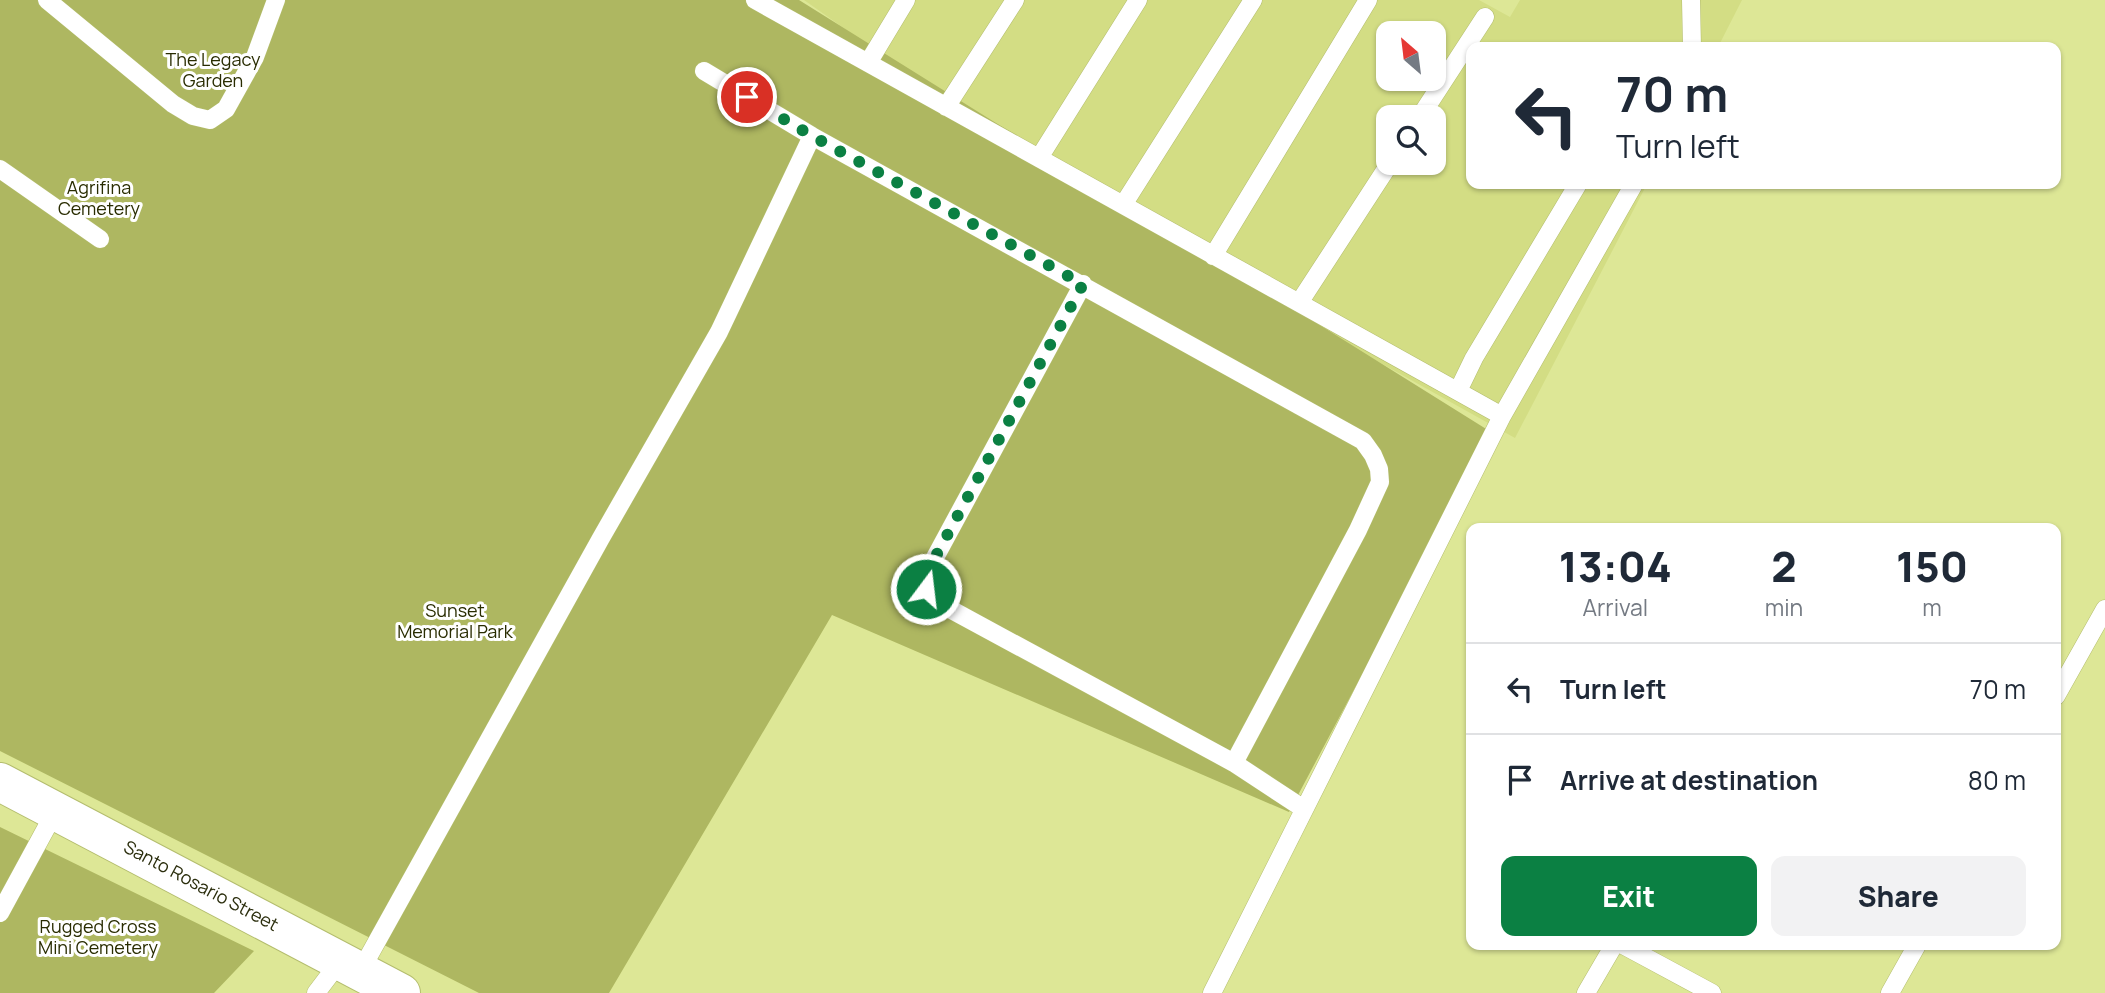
<!DOCTYPE html>
<style>
body{margin:0;font-family:Manrope,sans-serif;background:#f2f2f3;color:#1f2937;height:100vh;display:flex;flex-direction:column;font-size:26px;white-space:nowrap}
*{box-sizing:border-box;margin:0}
p{font-size:23px;color:#747a83}
.icon{flex:none;width:38px;height:38px;fill:none;stroke:currentColor;stroke-width:2;stroke-linecap:round;stroke-linejoin:round}
.map{position:relative;flex:1;overflow:hidden}
.panel{position:absolute;left:1466px;top:523px;width:595px;height:427px;display:flex;flex-direction:column;background:#fff;border-radius:14px;box-shadow:0 2px 5px #0004}
.panel>*{flex:none}
.guide{position:absolute;left:1466px;top:42px;width:595px;height:147px;border-radius:14px;box-shadow:0 2px 5px #0004;background:#fff;color:#1f2937;overflow:hidden}
.needle{width:46px;rotate:332deg}
.fabs{position:absolute;left:1376px;top:21px;display:grid;gap:14px}
.fabs a{display:grid;place-items:center;width:70px;height:70px;border-radius:14px;background:#fff;box-shadow:0 2px 5px #0004;font-size:35px}
.pin{position:absolute;display:grid;place-items:center;width:60px;height:60px;color:#fff;margin:-30px;border:4px solid #fff;border-radius:50%;box-shadow:0 2px 7px #0007}
.me{position:absolute;width:77px;margin:-38px;rotate:15deg;stroke-linejoin:round;filter:drop-shadow(0 0 5px #0008)}
.turn{display:flex;align-items:center;gap:24px;height:147px;padding:0 35px;font-size:32px}
.turn .icon{width:91px;height:91px;stroke-width:2.5}
.turn b{display:block;font-size:49px;line-height:60px}
.eta{display:flex;justify-content:space-evenly;align-items:center;height:119px;text-align:center}
.eta b{font-size:42px;font-weight:800;line-height:49px}
.cta{display:flex;gap:14px;margin-top:auto;padding:14px 35px}
.cta a{flex:1;height:80px;border-radius:14px;background:#0b8043;color:#fff;font-size:28px;font-weight:800;line-height:80px;text-align:center}
.cta a+a{background:#f2f2f3;color:#1f2937}
ul{padding:0;list-style:none}
li{display:flex;align-items:center;gap:21px;height:91px;padding:0 35px;border-top:2px solid #e0e1e3}
li div{flex:1}
li b{display:block;font-size:26px}
li em{font-style:normal}
.map>svg:first-child{display:block}
.built{fill:#d3dd84;fill-rule:evenodd}
.green{fill:#aeb761}
.lines{fill:none;stroke-linecap:round;stroke-linejoin:round}
.lane-casing{stroke:#b4bd6e;stroke-width:19}
.primary-casing{stroke:#b4bd6e;stroke-width:40}
.lane{stroke:#fff;stroke-width:18}
.primary{stroke:#fff;stroke-width:38}
.route{stroke:#0b8043;stroke-width:12;stroke-dasharray:0 21.6}
.labels{text-anchor:middle;stroke-width:6;stroke-linejoin:round;paint-order:stroke}
.park-label{font-size:18px;fill:#292c01;stroke:#fff}
.street-label{font-size:18px;fill:#2b2e0d;stroke:#fff}
</style>
<div class="map">
<svg width="2105" height="993" viewBox="0 0 2105 993">
<rect width="100%" height="100%" fill="#dde796"/>
<path class="built" d="M 804,0 L 1479,0 L 1510,17 L 1520,0 L 1742,0 L 1718,47 L 1472,47 L 1472,184 L 1647,184 L 1515,438 L 1083,197 ZM 1388,33 L 1433,33 L 1433,79 L 1388,79 ZM 1388,117 L 1433,117 L 1433,163 L 1388,163 Z"/>
<path class="green" d="M 0,0 L 799,0 L 1491,432 L 1289,812 L 832,615 L 609,993 L 479,993 L 0,751 Z
M 0,827 L 254,951 L 214,993 L 0,993 Z"/>
<g class="lines">
<defs>
<path id="lane" d="M 47,0 L 173,104 L 193,116 L 210,120 L 226,109 L 255,57 L 276,0
M 755,0 L 1502,416
M 1691,0 L 1692,47
M 868,63 L 906,0
M 704,71 L 812,136 L 1363,441 L 1373,455 L 1379,469 L 1380,482 L 1358,530 L 1234,763
M 946,107 L 1015,0
M 1420,117 L 1485,17
M 1039,158 L 1138,0
M 0,169 L 100,239
M 1123,205 L 1253,0
M 1213,256 L 1368,0
M 1083,284 L 931,565 L 926,589 L 948,608 L 1234,763 L 1304,809
M 1299,303 L 1390,163
M 1458,391 L 1474,358 L 1578,184
M 2056,696 L 2105,609
M 0,913 L 56,810
M 1623,945 L 1712,993
M 361,970 L 601,538 L 719,332 L 812,136
M 316,993 L 341,960
M 1212,993 L 1502,416 L 1634,184
M 1586,993 L 1614,945
M 1890,993 L 1917,945"/>
<path id="primary" d="M 0,782 L 401,993"/>
</defs>
<use href="#lane" class="lane-casing"/>
<use href="#primary" class="primary-casing"/>
<use href="#lane" class="lane"/>
<use href="#primary" class="primary"/>
</g>
<g class="lines">
<path class="route" d="M 747,97 L 812,136 L 1083,284 L 931,565 L 926,589"/>
</g>
<g class="labels">
<g class="park-label">
<text x="213" y="66">The Legacy<tspan x="213" dy="21">Garden</tspan></text>
<text x="99" y="194">Agrifina<tspan x="99" dy="21">Cemetery</tspan></text>
<text x="455" y="617">Sunset<tspan x="455" dy="21">Memorial Park</tspan></text>
<text x="98" y="933">Rugged Cross<tspan x="98" dy="21">Mini Cemetery</tspan></text>
</g>
<g class="street-label">
<text transform="translate(201 886) rotate(28)" y="6">Santo Rosario Street</text>
</g>
</g>
</svg>
<div class="fabs">
<a><svg class="needle" viewBox="-14 -14 28 28"><path d="M0-13l5 13h-10z" fill="#e53935"/><path d="M0 13l5-13h-10z" fill="#747a83"/></svg></a>
<a><svg class="icon" aria-label="search" viewBox="0 0 24 24"><circle cx="10" cy="10" r="6"/><path d="M15 15l6 6"/></svg></a>
</div>
<div class="pin" style="left:747px;top:97px;background:#d93025"><svg class="icon" aria-label="arrive" viewBox="0 0 24 24"><path d="M6 21V4h12l-3 4 3 4H6"/></svg></div>
<svg class="me" style="left:926px;top:589px" viewBox="-20 -20 40 40"><circle r="17" fill="#0b8043" stroke="#fff" stroke-width="3"/><path d="M0-11L8 9 0 5-8 9z" fill="#fff"/></svg>
<div class="guide">
<div class="turn"><svg class="icon" aria-label="left" viewBox="0 0 24 24"><path d="M17 20v-9H6M10 6l-5 5 5 5"/></svg><div><b>70 m</b>Turn left</div></div>
</div>
<section class="panel">
<div class="eta">
<div><b>13:04</b><p>Arrival</p></div>
<div><b>2</b><p>min</p></div>
<div><b>150</b><p>m</p></div>
</div>
<ul>
<li><svg class="icon" aria-label="left" viewBox="0 0 24 24"><path d="M17 20v-9H6M10 6l-5 5 5 5"/></svg><div><b>Turn left</b></div><em>70 m</em></li>
<li><svg class="icon" aria-label="arrive" viewBox="0 0 24 24"><path d="M6 21V4h12l-3 4 3 4H6"/></svg><div><b>Arrive at destination</b></div><em>80 m</em></li>
</ul>
<div class="cta"><a>Exit</a><a>Share</a></div>
</section>
</div>
